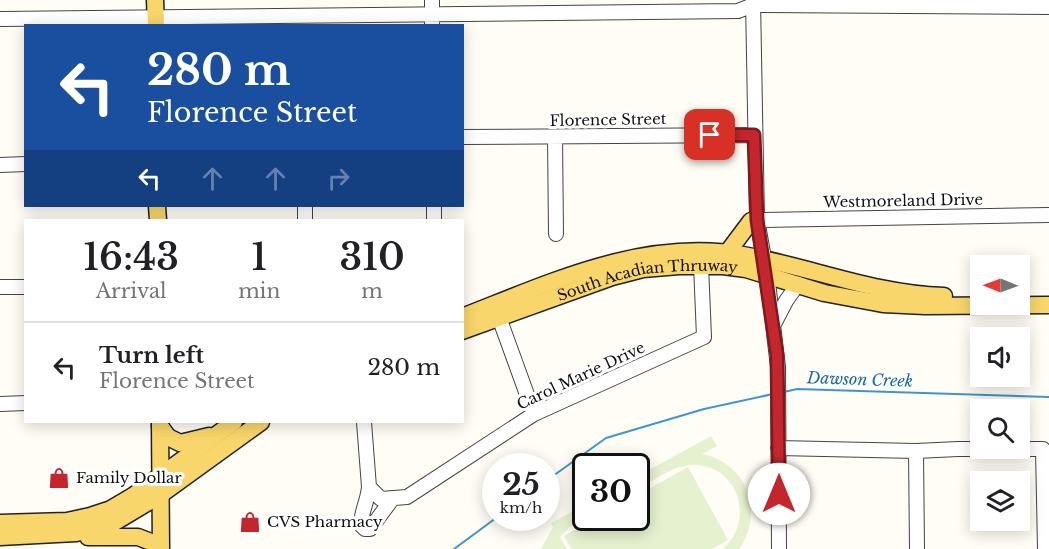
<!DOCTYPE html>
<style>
body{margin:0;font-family:"Libre Baskerville",serif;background:#f6f6f6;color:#202124;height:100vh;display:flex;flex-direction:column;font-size:22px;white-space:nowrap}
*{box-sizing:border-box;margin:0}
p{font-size:20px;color:#757577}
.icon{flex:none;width:33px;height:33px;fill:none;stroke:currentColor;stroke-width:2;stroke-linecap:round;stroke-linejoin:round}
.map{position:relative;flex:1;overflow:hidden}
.drawer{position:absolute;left:24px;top:219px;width:440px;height:204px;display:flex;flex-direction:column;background:#fff;border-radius:0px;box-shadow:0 3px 15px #0003}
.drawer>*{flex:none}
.guide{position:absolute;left:24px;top:24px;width:440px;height:183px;border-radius:0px;box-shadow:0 3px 15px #0003;background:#1a4fa0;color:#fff;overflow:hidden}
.needle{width:39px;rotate:271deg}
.controls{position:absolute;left:970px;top:255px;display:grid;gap:12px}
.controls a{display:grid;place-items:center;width:60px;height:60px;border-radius:0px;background:#fff;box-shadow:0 3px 15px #0003;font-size:30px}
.speed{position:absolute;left:482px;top:453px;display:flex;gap:12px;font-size:30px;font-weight:700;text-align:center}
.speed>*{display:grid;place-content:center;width:78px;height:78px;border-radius:50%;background:#fff;box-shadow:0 3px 15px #0003;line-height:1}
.speed small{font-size:15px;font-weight:400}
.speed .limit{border:3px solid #111;border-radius:9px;background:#fff;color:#111}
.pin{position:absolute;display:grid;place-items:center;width:51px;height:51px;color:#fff;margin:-26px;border-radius:12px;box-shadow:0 3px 9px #0006}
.me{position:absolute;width:66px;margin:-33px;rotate:0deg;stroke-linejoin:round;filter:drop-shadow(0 0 4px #0008)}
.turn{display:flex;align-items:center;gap:21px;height:126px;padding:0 24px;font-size:27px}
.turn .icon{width:78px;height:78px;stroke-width:2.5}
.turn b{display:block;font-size:42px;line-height:51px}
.lanes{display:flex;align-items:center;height:57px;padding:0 24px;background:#0003;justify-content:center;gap:30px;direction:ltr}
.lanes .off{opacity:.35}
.eta{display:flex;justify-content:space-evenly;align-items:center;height:102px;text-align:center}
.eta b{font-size:36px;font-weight:600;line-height:42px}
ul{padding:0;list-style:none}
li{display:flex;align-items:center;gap:18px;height:90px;padding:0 24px;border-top:2px solid #e0e0e0}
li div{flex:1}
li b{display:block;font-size:22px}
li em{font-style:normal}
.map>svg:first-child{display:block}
.pitch{fill:#e6f2cf}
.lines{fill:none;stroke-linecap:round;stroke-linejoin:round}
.stream{stroke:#3f96cf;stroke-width:2}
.minor-casing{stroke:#444;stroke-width:16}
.major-casing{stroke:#222;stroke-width:19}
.minor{stroke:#fff;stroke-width:14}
.major{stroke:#f9d66b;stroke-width:16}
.route-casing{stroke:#7f191e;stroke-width:15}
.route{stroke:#c4262e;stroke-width:10}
.labels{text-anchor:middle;stroke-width:6;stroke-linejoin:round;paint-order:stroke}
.street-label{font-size:15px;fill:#111;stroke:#fff}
.poi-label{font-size:15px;fill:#111;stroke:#fff;text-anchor:start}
.water-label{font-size:16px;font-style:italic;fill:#1768a6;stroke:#fff}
</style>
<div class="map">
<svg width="1049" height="549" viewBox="0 0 1049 549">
<rect width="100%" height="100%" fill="#fffdf5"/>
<path class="pitch" d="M 711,436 L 717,446 L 702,454 C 747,463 765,512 739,549 L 723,549 C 756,519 738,464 692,465 C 672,466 653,481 636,490 L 636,477 Z
M 688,467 L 728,540 L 712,549 L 571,549 L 564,536 L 597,518 L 636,518 L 636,496 Z
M 585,505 L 586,518 L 572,525 L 560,537 L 567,549 L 541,549 L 553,527 L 551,523 Z"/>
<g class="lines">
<path class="stream" d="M 784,392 L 797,389 L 1049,397
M 546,481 L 606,438 L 704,409 L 773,394
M 454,549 L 496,518"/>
<defs>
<path id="minor" d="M 432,0 L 432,26
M 753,0 L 757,220 L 767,274 L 778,367 L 779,549
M 0,19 L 738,11 L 753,5 L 1049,7
M 462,137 L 754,135
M 555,137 L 556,234
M 0,165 L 26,164
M 434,206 L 434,220
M 305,220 L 305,206
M 757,220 L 1049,215
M 0,287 L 26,287
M 496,309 L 534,414
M 774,324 L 786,301 L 798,284
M 0,404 L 26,403
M 364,422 L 369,487 L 381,499 L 407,497 L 534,414 L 704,337 L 701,265
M 778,448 L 916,451 L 958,449 L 1043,449 L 1045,549
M 916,451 L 917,549
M 369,487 C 368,500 361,512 361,525 L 365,529 L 370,529 L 393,498"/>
<g id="major">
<path d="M 155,0 L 156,26"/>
<path d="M 157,206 L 158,220"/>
<path d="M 727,253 L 751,221 L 757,220"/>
<path d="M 462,317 C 552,282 644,238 743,255 C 811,267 874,294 944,296"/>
<path id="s1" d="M 462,331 L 612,277 L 643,269 L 679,266 L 723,266 L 746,269 L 824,293 L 883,304 L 925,306 L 1049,305"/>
<path d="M 160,422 L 161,549"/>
<path d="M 160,426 L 168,437 L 180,443 L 209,436"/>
<path d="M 0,523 L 67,521 L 90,516 L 111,509 L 133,496 L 234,422"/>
<path d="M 0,537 L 76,533 L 115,522 L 160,495 L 261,422"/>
<path d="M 88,537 L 138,537 L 151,542 L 158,549"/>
</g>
</defs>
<use href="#minor" class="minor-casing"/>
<use href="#major" class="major-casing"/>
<use href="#minor" class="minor"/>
<use href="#major" class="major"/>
</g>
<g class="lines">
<defs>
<path id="route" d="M 710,135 L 754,135 L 757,220 L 777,355 L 779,494"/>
</defs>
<use href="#route" class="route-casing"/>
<use href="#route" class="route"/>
</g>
<defs>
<symbol id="shop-bare" viewBox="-9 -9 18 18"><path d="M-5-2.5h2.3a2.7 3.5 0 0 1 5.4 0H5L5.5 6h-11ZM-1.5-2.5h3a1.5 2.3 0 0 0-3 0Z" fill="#c4262e" stroke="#fff" stroke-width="2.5" paint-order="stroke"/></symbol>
</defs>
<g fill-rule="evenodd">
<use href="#shop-bare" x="44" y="463" width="30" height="30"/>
<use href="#shop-bare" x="235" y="507" width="30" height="30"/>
</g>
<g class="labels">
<g class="street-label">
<text transform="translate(608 120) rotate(-1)" y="5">Florence Street</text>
<text transform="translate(903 201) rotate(-1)" y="5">Westmoreland Drive</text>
<text dy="5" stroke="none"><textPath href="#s1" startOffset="194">South Acadian Thruway</textPath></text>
<text transform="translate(581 376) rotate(-25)" y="5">Carol Marie Drive</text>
</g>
<g class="poi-label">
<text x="76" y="483">Family Dollar</text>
<text x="267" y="527">CVS Pharmacy</text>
</g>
<g class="water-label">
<text transform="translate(860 379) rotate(2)" y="6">Dawson Creek</text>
</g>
</g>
</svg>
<div class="controls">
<a><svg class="needle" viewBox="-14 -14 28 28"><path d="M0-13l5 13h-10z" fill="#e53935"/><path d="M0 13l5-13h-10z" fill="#757577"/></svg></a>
<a><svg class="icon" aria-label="sound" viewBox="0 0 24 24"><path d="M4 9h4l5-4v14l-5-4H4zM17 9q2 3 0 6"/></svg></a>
<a><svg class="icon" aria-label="search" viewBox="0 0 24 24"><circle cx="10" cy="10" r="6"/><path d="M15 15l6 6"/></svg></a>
<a><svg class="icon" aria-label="layers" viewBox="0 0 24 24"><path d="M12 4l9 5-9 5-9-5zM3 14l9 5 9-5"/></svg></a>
</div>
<div class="speed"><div>25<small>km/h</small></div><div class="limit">30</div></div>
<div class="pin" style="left:710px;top:135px;background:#d93025"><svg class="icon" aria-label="arrive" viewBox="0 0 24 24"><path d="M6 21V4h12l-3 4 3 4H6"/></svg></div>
<svg class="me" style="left:779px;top:494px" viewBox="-20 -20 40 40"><circle r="19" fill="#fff"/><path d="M0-13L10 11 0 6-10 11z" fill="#c4262e"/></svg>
<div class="guide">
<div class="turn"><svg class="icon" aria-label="left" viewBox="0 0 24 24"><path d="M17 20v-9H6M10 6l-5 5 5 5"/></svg><div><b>280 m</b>Florence Street</div></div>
<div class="lanes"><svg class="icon" aria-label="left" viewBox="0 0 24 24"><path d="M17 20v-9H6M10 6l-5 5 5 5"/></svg><svg class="icon off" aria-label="ahead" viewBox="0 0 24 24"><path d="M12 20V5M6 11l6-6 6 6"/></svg><svg class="icon off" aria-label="ahead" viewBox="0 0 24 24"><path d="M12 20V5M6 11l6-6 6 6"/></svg><svg class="icon off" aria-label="right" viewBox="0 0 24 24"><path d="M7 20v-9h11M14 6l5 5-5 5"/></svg></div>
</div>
<section class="drawer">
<div class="eta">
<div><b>16:43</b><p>Arrival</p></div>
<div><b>1</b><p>min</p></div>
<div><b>310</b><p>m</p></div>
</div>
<ul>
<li><svg class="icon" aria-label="left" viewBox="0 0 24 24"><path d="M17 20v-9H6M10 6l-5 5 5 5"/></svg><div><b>Turn left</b><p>Florence Street</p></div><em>280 m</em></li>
</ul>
</section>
</div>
